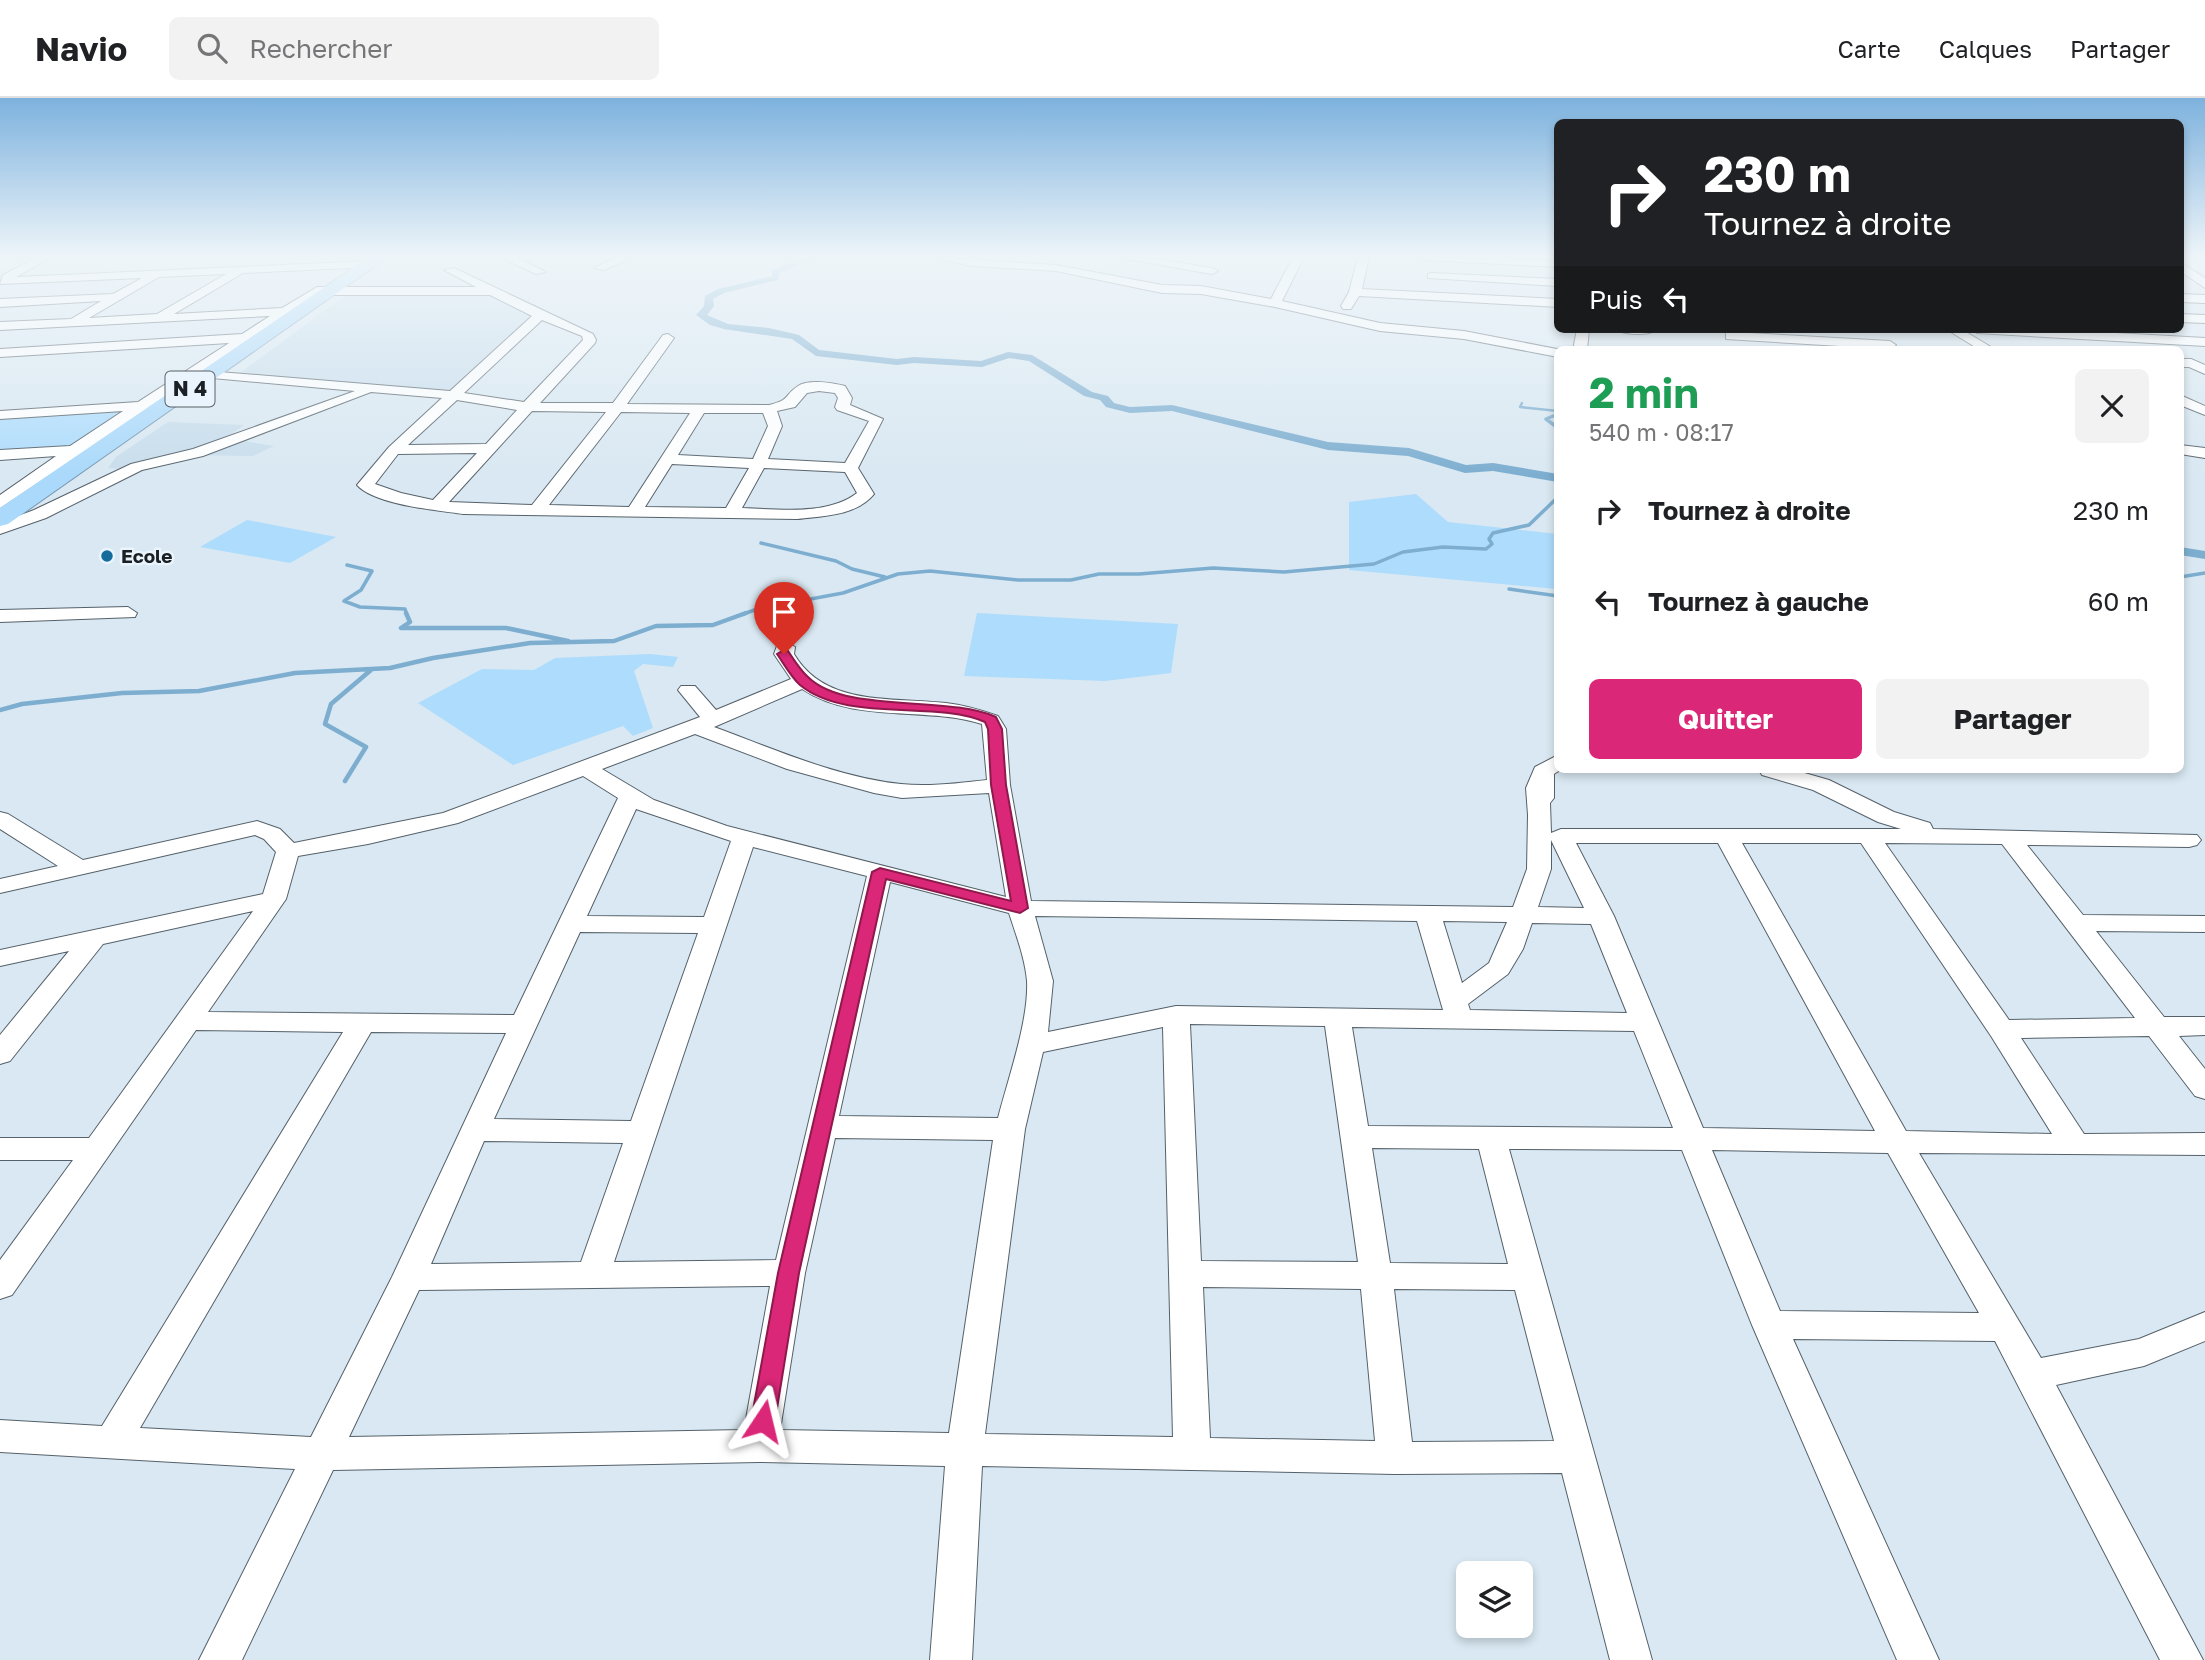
<!DOCTYPE html>
<html lang="fr">
<meta charset="utf-8">
<style>
body{margin:0;font-family:"Golos Text",sans-serif;background:#f2f2f2;color:#202124;height:100vh;display:flex;flex-direction:column;font-size:26px;white-space:nowrap}
*{box-sizing:border-box;margin:0}
p{font-size:23px;color:#757577}
.icon{flex:none;width:38px;height:38px;fill:none;stroke:currentColor;stroke-width:2;stroke-linecap:round;stroke-linejoin:round}
.map{position:relative;flex:1;overflow:hidden}
.details{position:absolute;left:1554px;top:248px;width:630px;height:427px;display:flex;flex-direction:column;background:#fff;border-radius:10px;box-shadow:0 4px 10px #0003}
.details>*{flex:none}
.hud{position:absolute;left:1554px;top:21px;width:630px;height:214px;border-radius:10px;box-shadow:0 4px 10px #0003;background:#202124;color:#fff;overflow:hidden}
.fabs{position:absolute;left:1456px;top:1463px;display:grid;gap:14px}
.fabs a{display:grid;place-items:center;width:77px;height:77px;border-radius:10px;background:#fff;box-shadow:0 4px 10px #0003;font-size:35px}
.pin{position:absolute;display:grid;place-items:center;width:60px;height:60px;color:#fff;margin:-72px -30px;border-radius:50% 50% 50% 0;rotate:-45deg;box-shadow:0 0 7px #0007}
.pin .icon{rotate:45deg}
.me{position:absolute;width:77px;margin:-38px;rotate:10deg;stroke-linejoin:round;filter:drop-shadow(0 0 5px #0008)}
.turn{display:flex;align-items:center;gap:24px;height:147px;padding:0 35px;font-size:32px}
.turn .icon{width:91px;height:91px;stroke-width:2.5}
.turn b{display:block;font-size:49px;line-height:60px}
.then{display:flex;align-items:center;height:66px;padding:0 35px;background:#0003;gap:14px;font-size:26px}
.round{display:grid;place-items:center;flex:none;width:74px;height:74px;border-radius:10px;background:#f2f2f2}
.head{display:flex;align-items:center;justify-content:space-between;height:119px;padding:0 35px}
h1{font-size:42px;font-weight:700;line-height:52px;color:#1e9e55}
.button{display:flex;gap:14px;margin-top:auto;padding:14px 35px}
.button a{flex:1;height:80px;border-radius:10px;background:#db2777;color:#fff;font-size:28px;font-weight:700;line-height:80px;text-align:center}
.button a+a{background:#f2f2f2;color:#202124}
ul{padding:0;list-style:none}
li{display:flex;align-items:center;gap:21px;height:91px;padding:0 35px}
li div{flex:1}
li b{display:block;font-size:26px}
li em{font-style:normal}
header{display:flex;align-items:center;gap:42px;box-sizing:border-box;height:98px;padding:0 35px;background:#fff;border-bottom:2px solid #e0e0e0}
header strong{font-size:33px}
nav{display:flex;gap:38px;margin-inline-start:auto;font-size:24px}
.search{width:490px;height:63px;background:#f2f2f2;display:flex;align-items:center;gap:18px;box-sizing:border-box;padding:0 24px;border-radius:10px;color:#757577;font-size:26px}
.map>svg:first-child{display:block}
.built{fill:#c8ddec}
.green{fill:#aedcfc}
.lines{fill:none;stroke-linecap:round;stroke-linejoin:round}
.stream-far2{stroke:#7daed0;stroke-width:2.5}
.stream-far1{stroke:#7daed0;stroke-width:3.5}
.stream{stroke:#7daed0;stroke-width:4.5}
.canal{fill:#7daed0;fill-rule:evenodd}
.minor-casing{stroke:#55616a;stroke-width:2}
.highway-casing{stroke:#7898b0;stroke-width:2}
.minor{fill:#fff;fill-rule:evenodd}
.highway{fill:#aad9fb;fill-rule:evenodd}
.route{fill:#db2777;stroke:#8e194d;stroke-width:2}
.poi-dot{fill:#156c9c;stroke:#e9f4fd;stroke-width:2.5}
.labels{text-anchor:middle;stroke-width:5;stroke-linejoin:round;paint-order:stroke}
.far-poi-label{font-size:19px;font-weight:bold;fill:#1b2024;stroke:#e9f4fd;text-anchor:start}
.shield{fill:#e9f4fd;stroke:#596065;stroke-width:2}
.shield-label{font-size:21px;font-weight:bold;fill:#1b2024}
</style>
<header>
<strong>Navio</strong>
<div class="search"><svg class="icon" aria-label="search" viewBox="0 0 24 24"><circle cx="10" cy="10" r="6"/><path d="M15 15l6 6"/></svg>Rechercher</div>
<nav><a>Carte</a><a>Calques</a><a>Partager</a></nav>
</header>
<div class="map">
<svg width="2205" height="1562" viewBox="0 0 2205 1562">
<rect width="100%" height="100%" fill="#d9e8f2"/>
<path class="built" d="M 354,191 L 494,192 L 541,214 L 455,298 L 240,275 Z
M 168,324 L 244,327 L 226,340 L 274,348 L 253,358 L 186,357 L 123,371 L 108,370 L 116,359 Z"/>
<path class="green" d="M 115,312 L 121,314 L 70,348 L 0,354 L 0,320 Z
M 1416,396 L 1448,424 L 1557,436 L 1557,491 L 1349,472 L 1349,404 Z
M 247,422 L 336,439 L 290,465 L 200,449 Z
M 977,515 L 1178,526 L 1171,575 L 1105,583 L 964,578 Z
M 650,556 L 678,559 L 673,569 L 643,566 L 634,573 L 653,630 L 633,638 L 623,628 L 513,667 L 418,605 L 482,571 L 534,572 L 555,560 Z"/>
<g class="lines">
<path class="stream-far2" d="M 1522,305 L 1520,309 L 1558,313"/>
<path class="stream-far1" d="M 1558,316 L 1546,321 L 1558,330
M 761,445 L 836,463 L 852,471 L 885,479
M 347,467 L 372,473 L 361,492 L 344,503 L 360,509 L 405,511 L 407,517
M 2180,479 L 2205,475
M 1509,491 L 1558,498
M 741,517 L 757,511 L 843,495 L 898,476 L 930,473 L 1018,482 L 1071,482 L 1099,476 L 1139,476 L 1213,470 L 1284,474 L 1374,466 L 1403,454 L 1443,449 L 1486,451 L 1492,446 L 1489,441 L 1493,435 L 1529,427 L 1558,399"/>
<path class="stream" d="M 406,515 L 410,524 L 401,530 L 506,530 L 568,543
M 0,612 L 22,606 L 122,595 L 199,593 L 295,575 L 390,570 L 433,560 L 530,545 L 614,543 L 656,528 L 713,527 L 746,515
M 345,683 L 366,649 L 325,626 L 331,606 L 371,572"/>
<path class="canal" d="M 806,159 L 819,159 L 780,175 L 778,182 L 724,195 L 713,201 L 714,208 L 707,217 L 728,226 L 769,230 L 799,237 L 819,252 L 897,261 L 914,259 L 981,263 L 1008,254 L 1032,257 L 1092,294 L 1108,298 L 1114,305 L 1130,309 L 1172,307 L 1328,344 L 1409,350 L 1466,367 L 1493,365 L 1558,376 L 1558,384 L 1493,373 L 1465,375 L 1408,358 L 1328,352 L 1172,313 L 1130,315 L 1106,309 L 1100,302 L 1084,298 L 1029,263 L 1009,260 L 982,269 L 914,265 L 897,267 L 816,258 L 792,241 L 724,231 L 710,227 L 696,217 L 704,208 L 705,198 L 718,191 L 772,178 L 772,172 Z
M 2180,449 L 2205,453 L 2205,461 L 2180,457 Z"/>
<defs>
<path id="minor" d="M 37,159 L 51,159 L 16,179 L 370,163 L 376,166 L 370,169 L 243,175 L 174,216 L 282,210 L 317,189 L 476,189 L 444,172 L 454,170 L 593,236 L 596,242 L 595,245 L 540,305 L 613,305 L 663,237 L 668,236 L 674,240 L 627,306 L 769,307 C 792,301 783,298 798,288 C 809,281 833,285 845,288 L 852,300 L 850,307 L 883,321 L 858,370 L 874,396 C 856,418 823,418 797,421 L 463,416 C 437,412 375,407 357,387 L 389,349 L 442,300 L 371,294 L 203,358 L 142,372 L 46,420 L 0,436 L 0,425 L 34,412 L 131,366 L 193,351 L 355,293 L 212,280 L 205,276 L 207,273 L 450,293 L 532,218 L 490,197 L 320,197 L 0,410 L 0,397 L 56,358 L 0,362 L 0,352 L 70,348 L 123,313 L 0,321 L 0,313 L 138,304 L 229,245 L 0,259 L 0,251 L 242,236 L 270,218 L 0,232 L 0,224 L 71,221 L 101,203 L 0,209 L 0,201 L 113,196 L 142,180 L 0,186 L 3,177 ZM 226,176 L 157,216 L 89,220 L 159,179 ZM 542,222 L 582,238 L 583,242 L 524,304 L 464,295 ZM 819,293 L 835,295 L 838,300 L 835,309 L 837,312 L 869,323 L 845,365 L 768,361 L 782,328 L 777,313 L 795,309 L 807,295 ZM 457,302 L 517,312 L 486,346 L 408,347 ZM 532,313 L 606,314 L 532,407 L 449,404 ZM 621,314 L 690,315 L 629,409 L 549,407 ZM 704,315 L 763,315 L 768,328 L 753,361 L 678,357 ZM 477,355 L 433,402 L 401,395 L 375,386 L 398,356 ZM 672,366 L 749,370 L 726,410 L 645,409 ZM 764,370 L 845,374 L 857,395 C 827,418 778,411 742,410 Z
M 500,159 L 515,159 L 546,174 L 536,176 Z
M 618,159 L 634,159 L 604,172 L 594,170 Z
M 931,159 L 1056,167 L 1162,187 L 1201,188 L 1271,201 L 1293,159 L 1304,159 L 1282,203 L 1380,225 L 1464,233 L 1562,252 L 1558,252 L 1558,259 L 1464,241 L 1380,233 L 1275,209 L 1201,196 L 1162,195 L 1056,173 L 972,168 Z
M 1116,159 L 1145,159 L 1212,170 L 1218,173 L 1212,176 Z
M 1358,159 L 1369,159 L 1362,191 L 1558,201 L 1558,209 L 1359,198 L 1351,211 L 1343,211 L 1341,208 L 1349,194 Z
M 1418,159 L 1558,163 L 1558,169 L 1423,162 Z
M 2180,164 L 2205,180 L 2205,190 L 2180,173 Z
M 1432,175 L 1558,181 L 1558,188 L 1428,180 L 1428,176 Z
M 2180,196 L 2205,197 L 2205,205 L 2180,204 Z
M 2180,216 L 2205,217 L 2205,225 L 2180,224 Z
M 1577,231 L 1589,231 L 1587,252 L 1573,252 Z
M 1615,231 L 1657,231 L 1657,232 C 1648,238 1624,237 1615,231 Z
M 1946,231 L 1961,231 L 1996,252 L 1980,252 Z
M 1971,231 L 2044,231 L 2205,240 L 2205,248 L 1977,235 Z
M 1731,234 L 1890,243 L 1896,247 L 1890,251 L 1726,241 L 1726,235 Z
M 2180,261 L 2191,261 L 2205,267 L 2205,276 L 2189,269 L 2180,269 Z
M 2180,297 L 2205,308 L 2205,317 L 2180,307 Z
M 2180,347 L 2205,350 L 2205,360 L 2180,356 Z
M 128,509 L 137,515 L 135,519 L 0,524 L 0,512 Z
M 785,543 L 795,549 L 794,556 C 825,609 893,599 946,605 C 964,607 981,612 998,618 L 1006,631 L 1010,687 L 1031,803 L 1513,809 L 1527,771 L 1528,717 L 1526,690 L 1535,669 L 1558,657 L 1558,672 L 1560,672 L 1554,676 L 1554,700 L 1550,705 L 1551,735 L 1561,731 L 1901,731 L 1878,724 L 1813,692 L 1762,677 L 1759,672 L 1794,672 L 1829,682 L 1894,714 L 1930,725 L 1933,731 L 2197,737 L 2201,742 L 2197,747 L 2189,749 L 2027,747 L 2083,817 L 2205,818 L 2205,834 L 2096,833 L 2164,919 L 2205,919 L 2205,937 L 2179,938 L 2205,971 L 2205,1001 L 2195,998 L 2149,938 L 2021,940 L 2084,1036 L 2205,1035 L 2205,1057 L 1919,1055 L 2041,1260 L 2139,1241 L 2205,1214 L 2205,1243 L 2144,1268 L 2056,1287 L 2203,1562 L 2160,1562 L 1995,1243 L 1793,1241 L 1939,1562 L 1897,1562 L 1752,1227 L 1682,1052 L 1509,1051 L 1652,1562 L 1610,1562 L 1562,1375 L 1395,1376 L 982,1368 L 972,1562 L 930,1562 L 945,1368 L 759,1364 L 333,1372 L 242,1562 L 199,1562 L 295,1371 L 0,1354 L 0,1322 L 102,1328 L 343,934 L 196,932 L 12,1197 L 0,1201 L 0,1162 L 73,1062 L 0,1062 L 0,1040 L 89,1040 L 253,813 L 103,846 L 10,963 L 0,966 L 0,937 L 69,853 L 0,868 L 0,852 L 263,796 L 276,754 L 264,741 L 255,737 L 0,795 L 0,781 L 58,768 L 0,731 L 0,714 L 8,716 L 83,762 L 257,723 L 280,731 L 294,745 L 443,715 L 700,619 L 678,592 L 681,588 L 695,588 L 716,612 L 791,581 L 774,556 L 778,545 ZM 802,591 C 854,626 925,608 982,626 L 987,682 C 959,685 929,689 901,686 C 838,680 772,650 714,629 ZM 695,636 L 787,671 L 874,695 L 902,700 L 989,695 L 1006,799 L 727,728 L 654,702 L 602,671 ZM 583,678 L 618,700 L 514,917 L 208,914 L 286,801 L 298,758 L 368,746 L 458,725 ZM 636,711 L 731,743 L 704,819 L 587,818 ZM 1551,742 L 1584,810 L 1538,809 L 1551,771 ZM 1576,745 L 1718,745 L 1875,1033 L 1703,1030 L 1614,818 ZM 1742,745 L 1861,745 L 1991,938 L 2052,1036 L 1906,1033 ZM 1885,745 L 2002,746 L 2135,920 L 2009,922 ZM 753,749 L 867,778 L 776,1162 L 614,1164 ZM 890,784 L 1009,815 C 1016,837 1025,860 1027,883 C 1029,922 1008,981 998,1020 L 839,1018 ZM 1035,818 L 1417,823 L 1443,912 L 1176,908 L 1048,934 L 1053,883 ZM 1443,823 L 1507,824 L 1489,865 L 1462,885 ZM 1532,825 L 1591,826 L 1627,915 L 1470,912 L 1468,906 L 1508,876 L 1523,851 ZM 580,834 L 698,835 L 631,1023 L 494,1021 ZM 1190,926 L 1325,928 L 1358,1164 L 1201,1163 ZM 1163,929 L 1173,1339 L 985,1336 L 1025,1031 L 1043,954 ZM 1352,929 L 1634,933 L 1673,1030 L 1368,1028 ZM 371,934 L 506,935 L 392,1179 L 311,1339 L 140,1330 ZM 835,1040 L 993,1042 L 949,1335 L 780,1332 L 805,1175 ZM 484,1043 L 623,1045 L 581,1164 L 431,1166 ZM 1372,1050 L 1479,1051 L 1508,1166 L 1390,1165 ZM 1712,1052 L 1888,1055 L 1979,1215 L 1780,1213 ZM 770,1188 L 744,1332 L 349,1339 L 419,1192 ZM 1203,1189 L 1361,1191 L 1375,1343 L 1210,1340 ZM 1394,1191 L 1515,1192 L 1554,1343 L 1412,1344 Z"/>
<path id="highway" d="M 369,159 L 388,159 L 8,426 L 0,428 L 0,410 Z"/>
</defs>
<use href="#minor" class="minor-casing"/>
<use href="#highway" class="highway-casing"/>
<use href="#minor" class="minor"/>
<use href="#highway" class="highway"/>
</g>
<linearGradient id="sky" x2="0" y2="1"><stop stop-color="#7db2de"/><stop offset="0.42" stop-color="#eef5f9"/><stop offset="1" stop-color="#eef5f9" stop-opacity="0"/></linearGradient>
<rect width="2205" height="378" fill="url(#sky)"/>
<path class="route" d="M 784,552 L 788,553 C 794,562 800,572 808,579 C 845,616 947,597 996,619 L 1002,631 L 1006,687 L 1028,810 L 1020,815 L 886,781 L 799,1175 L 775,1323 L 771,1330 L 763,1333 L 755,1330 L 751,1323 L 778,1175 L 872,774 L 880,770 L 1011,803 L 991,687 L 988,631 L 985,624 C 935,602 846,625 800,587 C 791,579 784,566 777,556 Z"/>
<circle class="poi-dot" cx="107" cy="458" r="7"/>
<g class="labels">
<g class="far-poi-label">
<text x="121" y="465">Ecole</text>
</g>
<rect class="shield" x="165.5" y="273.5" width="49" height="35" rx="5"/>
<g class="shield-label">
<text x="190" y="298">N 4</text>
</g>
</g>
</svg>
<div class="fabs">
<a><svg class="icon" aria-label="layers" viewBox="0 0 24 24"><path d="M12 4l9 5-9 5-9-5zM3 14l9 5 9-5"/></svg></a>
</div>
<div class="pin" style="left:784px;top:556px;background:#d93025"><svg class="icon" aria-label="arrive" viewBox="0 0 24 24"><path d="M6 21V4h12l-3 4 3 4H6"/></svg></div>
<svg class="me" style="left:763px;top:1323px" viewBox="-20 -20 40 40"><path d="M0-17L14 15 0 8-14 15z" fill="#db2777" stroke="#fff" stroke-width="4"/></svg>
<div class="hud">
<div class="turn"><svg class="icon" aria-label="right" viewBox="0 0 24 24"><path d="M7 20v-9h11M14 6l5 5-5 5"/></svg><div><b>230 m</b>Tournez à droite</div></div>
<div class="then">Puis<svg class="icon" aria-label="left" viewBox="0 0 24 24"><path d="M17 20v-9H6M10 6l-5 5 5 5"/></svg></div>
</div>
<section class="details">
<div class="head"><div><h1>2 min</h1><p>540 m · 08:17</p></div><a class="round"><svg class="icon" aria-label="close" viewBox="0 0 24 24"><path d="M6 6l12 12M18 6L6 18"/></svg></a></div>
<ul>
<li><svg class="icon" aria-label="right" viewBox="0 0 24 24"><path d="M7 20v-9h11M14 6l5 5-5 5"/></svg><div><b>Tournez à droite</b></div><em>230 m</em></li>
<li><svg class="icon" aria-label="left" viewBox="0 0 24 24"><path d="M17 20v-9H6M10 6l-5 5 5 5"/></svg><div><b>Tournez à gauche</b></div><em>60 m</em></li>
</ul>
<div class="button"><a>Quitter</a><a>Partager</a></div>
</section>
</div>
